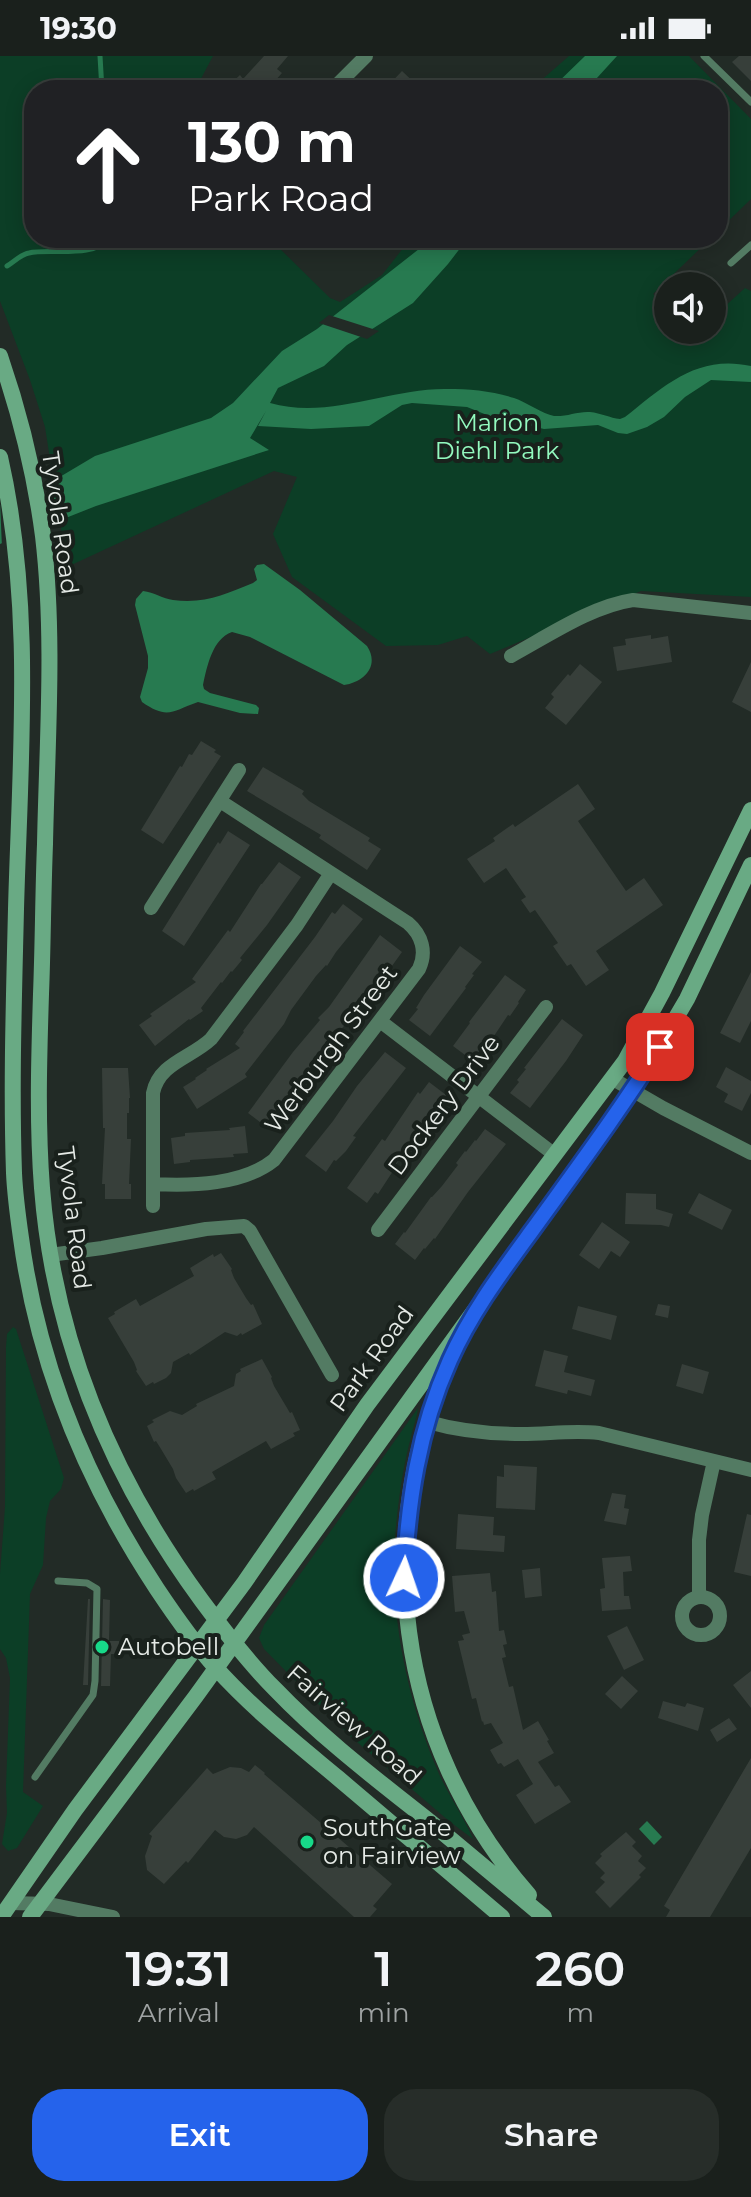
<!DOCTYPE html>
<style>
body{margin:0;font-family:Montserrat,sans-serif;background:#272d29;color:#f1f3f6;height:100vh;display:flex;flex-direction:column;font-size:30px;white-space:nowrap}
*{box-sizing:border-box;margin:0}
p{font-size:26px;color:#9fa3a3}
.icon{flex:none;width:44px;height:44px;fill:none;stroke:currentColor;stroke-width:2;stroke-linecap:round;stroke-linejoin:round}
.map{position:relative;height:1861px;overflow:hidden}
.side{display:flex;flex-direction:column;background:#1a201c;flex:1}
.side>*{flex:none}
.guide{position:absolute;left:24px;top:24px;width:704px;height:168px;border-radius:32px;box-shadow:0 4px 20px #0003,0 0 0 2px #383e3b;background:#202124;color:#fff;overflow:hidden}
.fabs{position:absolute;left:654px;top:216px;display:grid;gap:16px}
.fabs a{display:grid;place-items:center;width:72px;height:72px;border-radius:50%;background:#1a201c;box-shadow:0 4px 20px #0003,0 0 0 2px #383e3b;font-size:40px}
.pin{position:absolute;display:grid;place-items:center;width:68px;height:68px;color:#fff;margin:-34px;border-radius:16px;box-shadow:0 4px 12px #0006}
.me{position:absolute;width:88px;margin:-44px;rotate:3deg;stroke-linejoin:round;filter:drop-shadow(0 0 6px #0008)}
.turn{display:flex;align-items:center;gap:28px;height:168px;padding:0 32px;font-size:36px}
.turn .icon{width:104px;height:104px;stroke-width:2.5}
.turn b{display:block;font-size:56px;line-height:68px}
.eta{display:flex;justify-content:space-evenly;align-items:center;height:136px;text-align:center}
.eta b{font-size:48px;font-weight:600;line-height:56px}
.cta{display:flex;gap:16px;margin-top:auto;padding:16px 32px}
.cta a{flex:1;height:92px;border-radius:32px;background:#2563eb;color:#fff;font-size:32px;font-weight:600;line-height:92px;text-align:center}
.cta a+a{background:#272d29;color:#f1f3f6}
.status{display:flex;justify-content:space-between;align-items:center;height:56px;padding:0 40px;background:#1a201c;direction:ltr}
.status svg{height:22px;fill:currentColor}
.map>svg:first-child{display:block}
.green{fill:#0c3e26}
.water{fill:#277a50}
.pier{fill:#222b26}
.lines{fill:none;stroke-linecap:round;stroke-linejoin:round}
.stream{stroke:#277a50;stroke-width:5}
.building{fill:#373f3a}
.service{stroke:#537b63;stroke-width:7}
.minor{stroke:#537b63;stroke-width:14}
.secondary{stroke:#69aa84;stroke-width:16}
.route-casing{stroke:#184099;stroke-width:20}
.route{stroke:#2563eb;stroke-width:14}
.poi-dot{fill:#17d989;stroke:#19211c;stroke-width:3}
.labels{text-anchor:middle;stroke-width:8;stroke-linejoin:round;paint-order:stroke}
.park-label{font-size:24px;fill:#93fabf;stroke:#19211c}
.street-label{font-size:24px;fill:#e5eae6;stroke:#19211c}
.poi-label{font-size:24px;fill:#e5eae6;stroke:#19211c;text-anchor:start}
</style>
<div class="status"><b>19:30</b><svg viewBox="0 0 49 12"><path d="M0 12V9h3v3zM5 12V6h3v6zM10 12V3h3v9zM15 12V0h3v12zM26 1h20v11H26zM47 4h2v5h-2z"/></svg></div>
<div class="map">
<svg width="751" height="1861" viewBox="0 0 751 1861">
<rect width="100%" height="100%" fill="#222b26"/>
<path class="green" d="M 0,0 L 213,0 L 195,34 L 34,34 L 34,182 L 269,182 L 330,242 L 340,246 L 382,219 L 411,182 L 711,182 L 653,238 L 668,251 L 668,274 L 712,274 L 712,262 L 745,232 L 751,235 L 751,541 L 641,535 L 490,598 L 467,580 L 438,589 L 386,590 L 292,521 L 273,478 L 297,421 L 274,415 L 67,511 L 45,371 L 30,324 L 0,245 Z
M 569,0 L 689,0 L 751,63 L 751,143 L 718,175 L 718,34 L 530,34 Z
M 13,1271 L 16,1273 L 64,1422 L 61,1433 L 50,1445 L 46,1462 L 43,1509 L 30,1538 L 23,1736 L 43,1750 L 17,1792 L 8,1795 L 2,1788 L 7,1757 L 6,1730 L 10,1622 L 6,1602 L 0,1593 L 0,1518 L 5,1451 L 6,1291 L 7,1278 Z
M 418,1352 C 417,1361 413,1372 411,1381 C 404,1407 400,1433 397,1460 C 387,1548 404,1637 439,1718 C 449,1740 464,1761 473,1783 L 449,1765 L 350,1680 L 264,1593 L 259,1582 L 264,1569 Z"/>
<path class="water" d="M 585,0 L 617,0 L 586,34 L 550,34 Z
M 433,182 L 468,182 L 448,208 L 413,247 L 347,289 L 324,310 L 278,332 L 270,347 C 329,364 389,332 447,333 C 469,333 493,335 514,342 C 526,346 543,358 554,360 C 566,361 578,355 590,356 C 601,357 610,362 620,363 L 625,361 C 664,330 697,298 751,310 L 751,326 L 711,324 L 685,341 L 664,361 L 647,371 L 627,378 L 618,377 L 598,369 L 544,373 L 487,359 L 467,351 L 412,347 L 402,349 L 369,370 L 311,373 L 258,370 L 266,355 L 250,382 L 269,394 L 96,450 L 0,488 L 0,449 L 58,422 L 95,400 L 211,362 L 233,347 L 282,295 L 317,273 Z
M 264,508 L 300,534 L 367,590 C 380,610 364,626 344,629 L 250,581 L 232,576 C 212,583 207,611 203,629 L 204,633 L 210,637 L 256,649 L 259,652 L 258,658 L 240,657 L 198,646 C 172,655 168,664 142,646 L 140,641 L 148,612 L 148,600 L 135,549 L 136,543 L 143,535 C 154,536 163,543 173,544 C 206,548 225,538 253,527 L 257,524 L 254,513 L 257,509 Z
M 647,1765 L 662,1781 L 654,1789 L 639,1773 Z"/>
<path class="pier" d="M 329,259 L 379,275 L 367,283 L 319,267 Z
M 51,421 L 58,469 L 2,492 L 0,445 Z"/>
<g class="lines">
<path class="stream" d="M 100,0 L 102,34
M 7,210 C 14,206 21,198 29,197 C 49,192 96,203 107,182"/>
</g>
<path class="building" d="M 264,0 L 288,0 L 277,13 L 282,17 L 267,34 L 224,34 L 240,19 L 243,23 Z
M 739,0 L 751,0 L 751,25 L 732,6 Z
M 402,15 L 422,34 L 384,34 Z
M 651,579 L 651,583 L 668,580 L 672,606 L 617,615 L 613,591 L 626,589 L 625,583 Z
M 751,606 L 751,656 L 732,646 Z
M 580,608 L 602,626 L 566,669 L 545,652 L 554,641 L 551,638 L 568,618 L 570,620 Z
M 201,685 L 216,694 L 214,696 L 221,700 L 163,788 L 141,774 L 180,710 L 182,711 L 189,698 L 192,699 Z
M 263,711 L 304,735 L 302,738 L 309,745 L 370,782 L 368,785 L 381,793 L 367,814 L 319,782 L 321,779 L 247,735 Z
M 578,728 L 595,753 L 578,765 L 626,835 L 644,822 L 663,849 L 596,895 L 609,914 L 586,930 L 571,908 L 567,910 L 553,890 L 558,887 L 535,854 L 530,857 L 521,844 L 526,841 L 506,812 L 484,827 L 467,803 L 495,785 L 493,782 L 513,768 L 515,771 Z
M 228,775 L 250,789 L 184,890 L 162,875 L 218,786 L 220,788 Z
M 279,806 L 301,821 L 267,869 L 240,902 L 242,904 L 232,916 L 231,915 L 222,927 L 221,926 L 201,952 L 203,955 L 190,964 L 189,963 L 155,990 L 139,969 L 152,960 L 150,958 L 196,926 L 192,923 L 228,874 L 230,876 L 261,828 L 262,828 Z
M 343,848 L 363,863 L 336,896 L 327,910 L 326,909 L 316,920 L 291,954 L 284,968 L 245,1018 L 247,1021 L 197,1053 L 183,1031 L 196,1023 L 195,1022 L 207,1014 L 206,1013 L 240,992 L 235,988 L 244,976 L 243,975 L 315,881 L 332,856 L 335,858 Z
M 380,879 L 402,896 L 359,956 L 357,955 L 349,966 L 348,965 L 330,987 L 333,989 L 323,1002 L 322,1001 L 295,1037 L 297,1038 L 269,1073 L 248,1057 L 293,996 L 320,964 L 318,962 L 329,951 Z
M 460,890 L 482,906 L 472,918 L 474,919 L 465,931 L 466,932 L 430,980 L 409,964 L 418,953 L 416,952 L 424,939 Z
M 751,916 L 751,965 L 740,987 L 720,977 Z
M 505,919 L 526,934 L 518,946 L 519,947 L 510,960 L 508,959 L 484,995 L 481,993 L 473,1005 L 453,990 L 470,967 L 469,966 Z
M 562,963 L 583,979 L 566,1005 L 530,1052 L 510,1037 L 519,1026 L 517,1024 L 526,1013 L 524,1012 Z
M 385,996 L 406,1012 L 353,1080 L 356,1081 L 346,1095 L 336,1105 L 334,1104 L 326,1116 L 305,1100 L 333,1065 L 357,1030 Z
M 726,1011 L 751,1025 L 751,1037 L 742,1055 L 724,1046 L 728,1038 L 716,1031 Z
M 102,1012 L 128,1012 L 130,1042 L 129,1042 L 129,1057 L 127,1057 L 127,1083 L 131,1083 L 129,1128 L 131,1128 L 131,1143 L 105,1143 L 105,1128 L 102,1128 L 105,1072 L 103,1072 Z
M 429,1026 L 450,1042 L 440,1055 L 439,1054 L 414,1090 L 412,1088 L 394,1111 L 395,1112 L 378,1138 L 375,1136 L 367,1147 L 347,1132 L 382,1083 L 385,1085 L 418,1036 L 420,1038 Z
M 245,1070 L 248,1097 L 233,1098 L 234,1101 L 190,1104 L 190,1106 L 174,1108 L 171,1082 L 185,1080 L 185,1077 L 230,1074 L 229,1072 Z
M 485,1073 L 506,1088 L 468,1136 L 435,1183 L 434,1182 L 425,1193 L 424,1192 L 415,1204 L 395,1188 L 404,1176 L 405,1177 L 431,1141 L 432,1141 L 442,1130 L 458,1109 L 456,1107 L 465,1095 L 466,1096 L 475,1084 L 476,1085 Z
M 626,1137 L 656,1138 L 656,1153 L 673,1158 L 669,1171 L 661,1169 L 625,1168 Z
M 699,1137 L 732,1154 L 722,1174 L 688,1157 Z
M 602,1166 L 630,1186 L 620,1201 L 611,1195 L 599,1213 L 579,1199 Z
M 221,1197 L 232,1213 L 231,1214 L 234,1222 L 246,1242 L 251,1249 L 253,1248 L 262,1268 L 242,1279 L 241,1277 L 237,1280 L 225,1276 L 190,1299 L 189,1297 L 173,1306 L 171,1317 L 166,1322 L 154,1328 L 153,1326 L 146,1330 L 136,1315 L 137,1314 L 134,1306 L 108,1262 L 115,1258 L 114,1256 L 136,1243 L 140,1250 L 194,1220 L 190,1212 L 213,1198 L 214,1201 Z
M 658,1248 L 670,1250 L 668,1262 L 655,1259 Z
M 578,1250 L 617,1260 L 611,1284 L 572,1273 Z
M 544,1294 L 568,1300 L 564,1316 L 595,1324 L 591,1340 L 568,1334 L 567,1338 L 535,1330 Z
M 262,1303 L 272,1321 L 271,1322 L 274,1330 L 290,1357 L 292,1356 L 300,1374 L 293,1377 L 295,1380 L 271,1393 L 266,1385 L 212,1416 L 216,1423 L 194,1435 L 193,1433 L 186,1437 L 176,1422 L 173,1413 L 161,1393 L 156,1385 L 154,1386 L 147,1370 L 154,1366 L 152,1364 L 170,1355 L 182,1359 L 197,1350 L 196,1348 L 234,1330 L 236,1318 L 241,1315 L 240,1313 Z
M 682,1308 L 709,1316 L 703,1338 L 676,1330 Z
M 504,1409 L 537,1411 L 535,1454 L 496,1452 L 497,1420 L 504,1421 Z
M 612,1437 L 626,1439 L 624,1452 L 629,1453 L 626,1469 L 604,1465 Z
M 458,1458 L 494,1461 L 493,1479 L 505,1480 L 504,1496 L 456,1493 Z
M 747,1458 L 751,1459 L 751,1520 L 734,1516 Z
M 630,1500 L 632,1515 L 623,1516 L 624,1540 L 629,1540 L 631,1553 L 602,1555 L 600,1533 L 605,1532 L 602,1502 Z
M 540,1512 L 542,1540 L 525,1542 L 522,1514 Z
M 490,1517 L 492,1536 L 496,1535 L 499,1575 L 504,1574 L 507,1588 L 503,1589 L 506,1601 L 502,1602 L 509,1631 L 513,1630 L 523,1674 L 538,1665 L 549,1684 L 547,1685 L 554,1697 L 538,1706 L 555,1731 L 559,1729 L 571,1746 L 535,1768 L 516,1739 L 533,1728 L 518,1703 L 504,1711 L 501,1707 L 498,1708 L 490,1694 L 503,1687 L 491,1667 L 484,1669 L 483,1665 L 482,1666 L 476,1642 L 472,1643 L 458,1585 L 464,1584 L 462,1579 L 470,1577 L 464,1555 L 455,1556 L 452,1520 Z
M 88,1543 L 90,1543 L 88,1629 L 83,1629 Z
M 103,1543 L 110,1544 L 109,1585 L 119,1585 L 119,1598 L 111,1598 L 110,1630 L 101,1630 Z
M 627,1570 L 644,1604 L 624,1614 L 607,1580 Z
M 751,1615 L 751,1652 L 733,1629 Z
M 622,1620 L 638,1635 L 621,1653 L 605,1638 Z
M 663,1645 L 685,1651 L 687,1647 L 704,1652 L 698,1675 L 658,1662 Z
M 729,1662 L 737,1673 L 717,1686 L 710,1674 Z
M 751,1702 L 751,1792 L 710,1861 L 666,1861 L 670,1854 L 664,1850 Z
M 255,1709 L 265,1717 L 264,1718 L 392,1828 L 373,1850 L 377,1853 L 370,1861 L 354,1861 L 254,1771 L 247,1779 L 236,1783 L 224,1781 L 215,1774 L 188,1807 L 186,1805 L 164,1828 L 147,1814 L 145,1800 L 152,1780 L 149,1778 L 207,1712 L 213,1718 L 230,1711 L 241,1712 L 249,1716 Z
M 626,1776 L 636,1786 L 632,1790 L 642,1800 L 638,1805 L 646,1812 L 639,1819 L 641,1821 L 610,1852 L 595,1836 L 605,1826 L 600,1822 L 605,1817 L 595,1807 L 602,1800 L 600,1798 Z"/>
<g class="lines">
<path class="service" d="M 704,0 L 751,46
M 731,207 L 751,189
M 35,1721 L 93,1639 L 95,1625 L 97,1533 L 87,1527 L 58,1525"/>
<path class="minor" d="M 332,34 L 366,0
M 511,600 C 548,580 592,550 633,544 L 751,557
M 151,852 L 239,714
M 380,965 L 555,1099
M 613,1023 L 663,1052 L 751,1097
M 153,1128 C 192,1130 243,1129 274,1104 L 419,913 C 427,896 422,879 408,867 L 220,745
M 153,1150 L 153,1037 C 159,1007 191,1002 211,983 L 297,869 L 331,817
M 378,1174 L 546,951
M 50,1199 L 102,1192 L 206,1173 L 244,1170 L 250,1175 L 332,1319
M 428,1366 C 459,1375 490,1378 522,1378 C 548,1378 573,1374 599,1377 L 751,1414
M682 1560a19 19 0 1 1 38 0a19 19 0 1 1-38 0Z
M 699,1541 L 699,1484 L 702,1459 L 714,1405
M 11,1847 L 49,1848 L 113,1861"/>
<path class="secondary" d="M 0,300 C 20,358 35,419 43,480 C 55,582 47,686 45,788 C 43,838 43,888 41,938 C 39,1002 37,1067 42,1132 C 54,1286 111,1421 202,1545 C 225,1576 248,1606 275,1633 C 322,1682 376,1723 429,1765 C 467,1797 506,1829 544,1861
M 0,401 C 34,549 20,703 16,853 C 14,941 11,1029 14,1117 C 15,1139 18,1161 21,1182 C 38,1309 87,1427 157,1533 C 175,1560 194,1587 216,1612 C 253,1653 296,1687 338,1722 C 393,1768 447,1815 502,1861
M 455,1292 C 368,1474 395,1686 529,1839
M 1,1861 L 75,1754 L 244,1527 L 367,1349 L 625,1005 L 662,937 L 751,754
M 30,1861 L 196,1640 L 633,1035 L 687,943 L 751,809"/>
</g>
<g class="lines">
<defs>
<path id="route" d="M 404,1522 C 408,1446 418,1375 450,1304 C 471,1257 501,1217 531,1176 C 575,1115 620,1055 660,991"/>
</defs>
<use href="#route" class="route-casing"/>
<use href="#route" class="route"/>
</g>
<g class="poi-dot">
<circle cx="102" cy="1591" r="8"/>
<circle cx="307" cy="1786" r="8"/>
</g>
<g class="labels">
<g class="park-label">
<text x="497" y="375">Marion<tspan x="497" dy="28">Diehl Park</tspan></text>
</g>
<g class="street-label">
<text transform="translate(60 467) rotate(82)" y="8">Tyvola Road</text>
<text transform="translate(331 993) rotate(-53)" y="8">Werburgh Street</text>
<text transform="translate(444 1049) rotate(-53)" y="8">Dockery Drive</text>
<text transform="translate(74 1162) rotate(83)" y="8">Tyvola Road</text>
<text transform="translate(372 1303) rotate(-54)" y="8">Park Road</text>
<text transform="translate(354 1669) rotate(41)" y="8">Fairview Road</text>
</g>
<g class="poi-label">
<text x="118" y="1599">Autobell</text>
<text x="323" y="1780">SouthGate<tspan x="323" dy="28">on Fairview</tspan></text>
</g>
</g>
</svg>
<div class="fabs">
<a><svg class="icon" aria-label="sound" viewBox="0 0 24 24"><path d="M4 9h4l5-4v14l-5-4H4zM17 9q2 3 0 6"/></svg></a>
</div>
<div class="pin" style="left:660px;top:991px;background:#d93025"><svg class="icon" aria-label="arrive" viewBox="0 0 24 24"><path d="M6 21V4h12l-3 4 3 4H6"/></svg></div>
<svg class="me" style="left:404px;top:1522px" viewBox="-20 -20 40 40"><circle r="17" fill="#2563eb" stroke="#fff" stroke-width="3"/><path d="M0-11L8 9 0 5-8 9z" fill="#fff"/></svg>
<div class="guide">
<div class="turn"><svg class="icon" aria-label="ahead" viewBox="0 0 24 24"><path d="M12 20V5M6 11l6-6 6 6"/></svg><div><b>130 m</b>Park Road</div></div>
</div>
</div>
<section class="side">
<div class="eta">
<div><b>19:31</b><p>Arrival</p></div>
<div><b>1</b><p>min</p></div>
<div><b>260</b><p>m</p></div>
</div>
<div class="cta"><a>Exit</a><a>Share</a></div>
</section>
